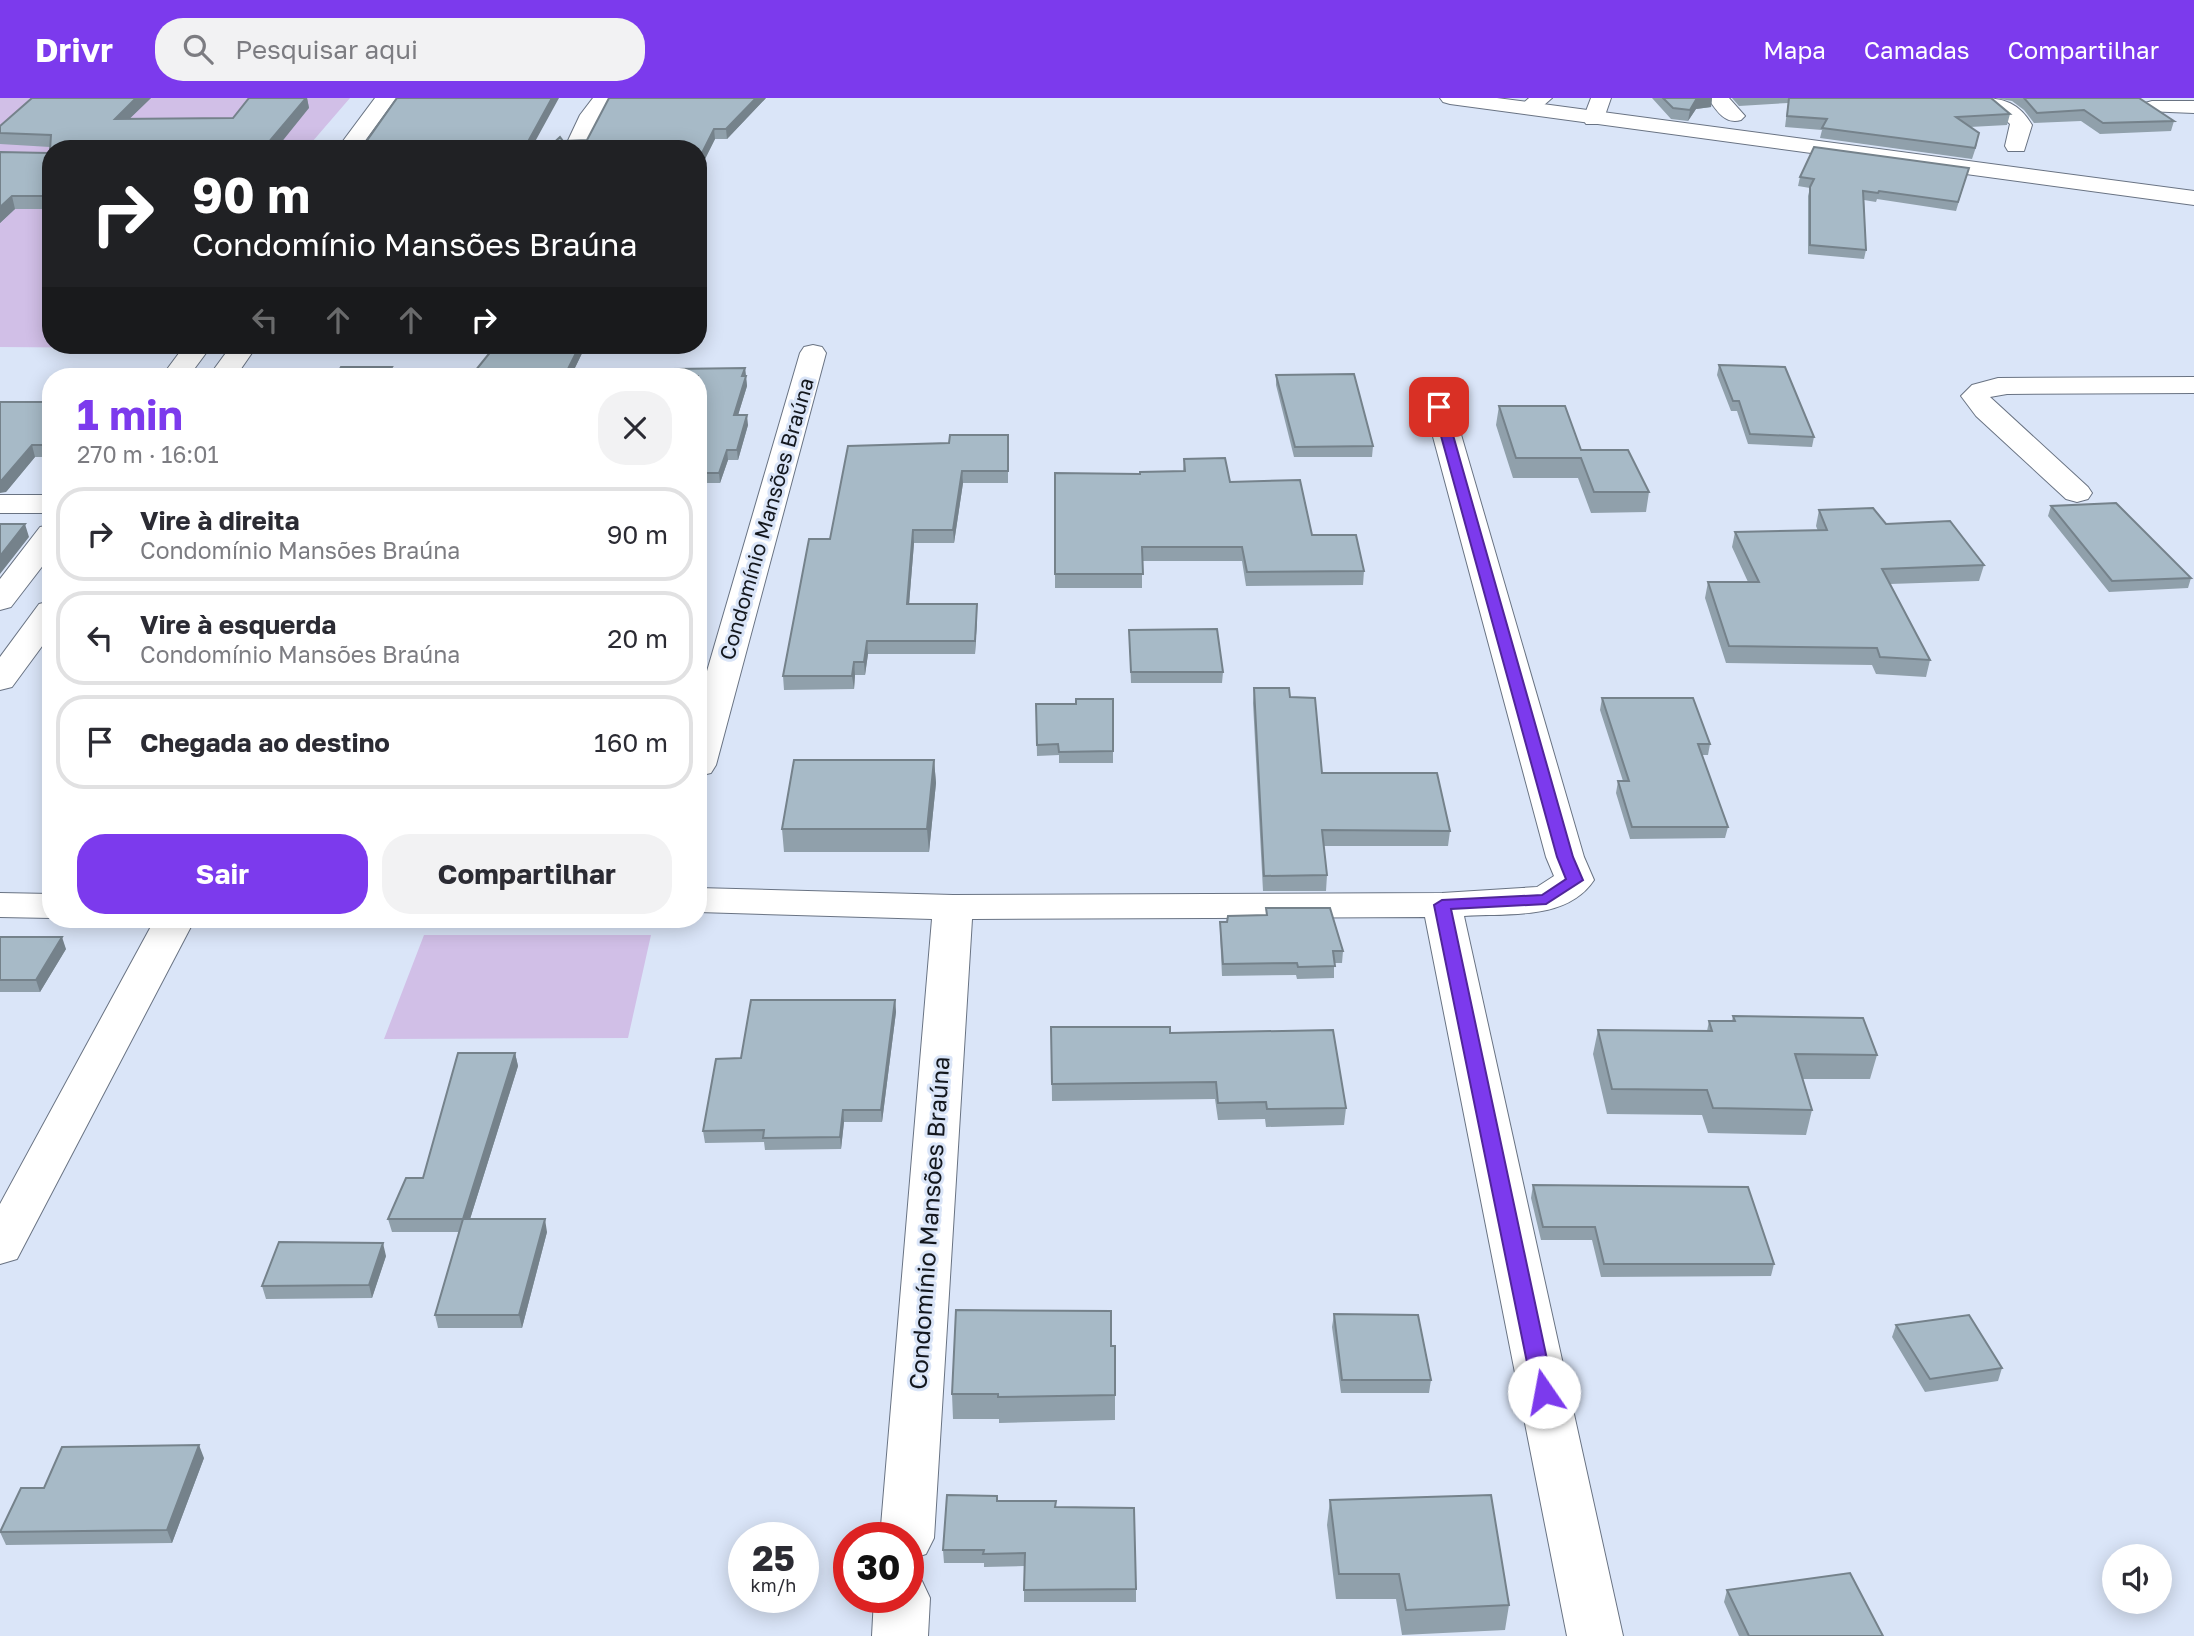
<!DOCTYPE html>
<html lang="pt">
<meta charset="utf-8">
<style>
body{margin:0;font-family:"Golos Text",sans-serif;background:#f2f2f3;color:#2b2b33;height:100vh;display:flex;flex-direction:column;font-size:26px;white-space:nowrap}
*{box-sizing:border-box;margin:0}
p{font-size:23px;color:#7c7c81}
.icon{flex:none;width:38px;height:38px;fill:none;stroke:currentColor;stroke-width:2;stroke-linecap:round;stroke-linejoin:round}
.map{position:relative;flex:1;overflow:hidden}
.details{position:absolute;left:42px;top:270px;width:665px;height:560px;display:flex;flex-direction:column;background:#fff;border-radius:28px;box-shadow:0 4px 18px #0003}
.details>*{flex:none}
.hud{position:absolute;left:42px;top:42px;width:665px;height:214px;border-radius:28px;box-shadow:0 4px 18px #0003;background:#202124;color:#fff;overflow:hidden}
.tools{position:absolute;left:2102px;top:1446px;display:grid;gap:14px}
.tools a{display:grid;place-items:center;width:70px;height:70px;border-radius:50%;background:#fff;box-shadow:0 4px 18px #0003;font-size:35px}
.speed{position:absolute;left:728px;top:1424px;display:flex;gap:14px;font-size:35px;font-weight:700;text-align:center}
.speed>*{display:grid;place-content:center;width:91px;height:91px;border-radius:50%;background:#fff;box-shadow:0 4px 18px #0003;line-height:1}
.speed small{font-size:18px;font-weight:400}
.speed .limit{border:10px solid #d22;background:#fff;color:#111}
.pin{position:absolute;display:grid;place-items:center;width:60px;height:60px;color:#fff;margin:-30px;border-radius:14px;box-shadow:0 4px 10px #0006}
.me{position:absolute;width:77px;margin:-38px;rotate:348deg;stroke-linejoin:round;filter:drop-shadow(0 0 5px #0008)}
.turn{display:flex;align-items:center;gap:24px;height:147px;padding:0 35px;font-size:32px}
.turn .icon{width:91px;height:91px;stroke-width:2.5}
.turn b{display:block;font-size:49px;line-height:60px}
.lanes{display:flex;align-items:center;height:66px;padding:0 35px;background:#0003;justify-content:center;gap:35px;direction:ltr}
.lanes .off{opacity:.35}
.round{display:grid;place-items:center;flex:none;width:74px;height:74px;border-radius:28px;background:#f2f2f3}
.head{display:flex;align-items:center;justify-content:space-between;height:119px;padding:0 35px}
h1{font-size:42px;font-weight:700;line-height:52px;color:#7c3aed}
.action{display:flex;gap:14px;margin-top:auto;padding:14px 35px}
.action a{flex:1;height:80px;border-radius:28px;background:#7c3aed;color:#fff;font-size:28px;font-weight:700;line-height:80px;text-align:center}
.action a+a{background:#f2f2f3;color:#2b2b33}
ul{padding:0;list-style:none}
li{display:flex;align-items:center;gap:21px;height:94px;margin:0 14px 10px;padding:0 21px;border:4px solid #e1e1e2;border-radius:28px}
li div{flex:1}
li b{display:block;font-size:26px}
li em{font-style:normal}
header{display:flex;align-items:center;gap:42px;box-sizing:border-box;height:98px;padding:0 35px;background:#7c3aed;color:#fff}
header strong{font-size:33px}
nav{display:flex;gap:38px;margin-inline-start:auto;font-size:24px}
.search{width:490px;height:63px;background:#f2f2f3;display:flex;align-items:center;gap:18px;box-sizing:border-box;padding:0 24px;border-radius:28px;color:#7c7c81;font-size:26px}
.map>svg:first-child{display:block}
.green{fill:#d1bfe7}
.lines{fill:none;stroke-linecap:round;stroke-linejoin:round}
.street-casing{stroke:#697383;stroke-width:2}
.secondary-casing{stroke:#697383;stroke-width:2}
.street{fill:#fff;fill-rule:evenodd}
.secondary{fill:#fff;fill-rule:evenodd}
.wall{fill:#90a0ab}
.shaded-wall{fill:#75828b}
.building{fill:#a7bac7;stroke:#75828b;stroke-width:2}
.route{fill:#7c3aed;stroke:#51269a;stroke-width:2}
.labels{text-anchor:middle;stroke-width:6;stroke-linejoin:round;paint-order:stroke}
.street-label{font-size:21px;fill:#13171d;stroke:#dae5f8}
.near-street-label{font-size:24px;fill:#13171d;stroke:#dae5f8}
</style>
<header>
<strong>Drivr</strong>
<div class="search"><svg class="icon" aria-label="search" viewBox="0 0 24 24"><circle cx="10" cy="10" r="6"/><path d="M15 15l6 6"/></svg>Pesquisar aqui</div>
<nav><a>Mapa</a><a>Camadas</a><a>Compartilhar</a></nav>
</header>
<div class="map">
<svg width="2194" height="1538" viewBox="0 0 2194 1538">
<rect width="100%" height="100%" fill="#dae5f8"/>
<path class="green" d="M 0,0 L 350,0 L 306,51 L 51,51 L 51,247 L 138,247 L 136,250 L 0,249 Z
M 424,837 L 651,837 L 628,940 L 384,941 Z"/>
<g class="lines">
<defs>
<path id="street" d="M 375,0 L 396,0 L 359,51 L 337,51 Z
M 593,0 L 613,0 L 602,17 L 586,51 L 564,51 L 580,17 Z
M 1529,0 L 1552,0 L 1535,15 L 1521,15 L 1517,11 Z
M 1591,0 L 1611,0 L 1602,26 L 1586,26 L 1583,21 Z
M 1708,0 L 1729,0 L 1745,18 L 1741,22 C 1725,27 1716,12 1708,0 Z
M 1981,0 C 2004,0 2019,5 2032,27 L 2024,53 L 2008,53 L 2005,48 L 2010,26 Z
M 2152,3 L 2194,3 L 2194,15 L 2145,13 L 2142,9 L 2145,5 Z
M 185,247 L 212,247 L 189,278 L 162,278 Z
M 225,247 L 251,247 L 254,252 L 236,278 L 209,278 L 228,252 Z
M 813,247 L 822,249 L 826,255 L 716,667 L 711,675 L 698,678 L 698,604 L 800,255 L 804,249 Z
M 2194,279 L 2194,295 L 2007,296 L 1990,299 L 2088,389 L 2092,395 L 2088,401 L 2077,404 L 2066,401 L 1976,318 L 1961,298 L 1972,287 L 1998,280 Z
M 1439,301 L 1449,303 L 1453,309 L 1584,759 L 1594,782 C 1567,823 1507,815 1464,818 L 1623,1538 L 1567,1538 L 1425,819 L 972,821 L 934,1440 L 926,1456 L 908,1462 L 908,1440 L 880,1440 L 932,821 L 698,814 L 698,790 L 953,797 L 1442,795 L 1537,789 L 1554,778 L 1546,759 L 1425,309 L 1429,303 Z
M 0,397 L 51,397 L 51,415 L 0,415 Z
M 51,427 L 51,457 L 11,509 L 0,512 L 0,481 L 40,429 Z
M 51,503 L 51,536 L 12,589 L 0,592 L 0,559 L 39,506 Z
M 0,795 L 51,796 L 51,820 L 0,819 Z
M 155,821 L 195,821 L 17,1161 L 0,1166 L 0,1106 Z
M 908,1478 L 922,1483 L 930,1500 L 928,1538 L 872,1538 L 874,1500 L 908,1500 Z"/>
<path id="secondary" d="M 1440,0 L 1497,0 L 2194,93 L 2194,107 L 1450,6 L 1443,4 Z"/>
</defs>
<use href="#street" class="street-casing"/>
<use href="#secondary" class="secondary-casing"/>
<use href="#street" class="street"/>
<use href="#secondary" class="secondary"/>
</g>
<path class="wall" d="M 32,0 L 151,0 L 130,20 L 233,20 L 249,0 L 307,0 L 309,10 L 51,51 L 51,111 L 15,111 L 0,125 L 0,54 L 48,55 L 50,52 L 50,49 L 0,46 L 0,28 Z
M 766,0 L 727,41 L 715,41 L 698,75 L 698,51 L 563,43 L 587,42 Z
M 1652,0 L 1712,0 L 1711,9 L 1696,11 L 1688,23 L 1671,21 Z
M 1732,0 L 1991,0 L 2010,16 L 2007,27 L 1970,29 L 1977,46 L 1972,61 L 1820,40 L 1822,32 L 1785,29 L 1788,5 L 1739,8 Z
M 1995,0 L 2139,0 L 2174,23 L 2171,33 L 2100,36 L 2081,23 L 2034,25 L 2024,12 L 2012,3 Z
M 1969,70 L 1956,113 L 1877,101 L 1876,104 L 1864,102 L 1866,152 L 1864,161 L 1808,156 L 1808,98 L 1810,90 L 1798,88 L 1800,79 Z
M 496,247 L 586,247 L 571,278 L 471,278 Z
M 1719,267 L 1814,339 L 1812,349 L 1748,346 L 1737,313 L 1731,313 L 1717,277 Z
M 745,270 L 747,288 L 738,317 L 748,327 L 738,362 L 728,362 L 720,385 L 705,385 L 698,410 L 698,278 Z
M 1276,277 L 1373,348 L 1372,359 L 1294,359 L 1276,287 Z
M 51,304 L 51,359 L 35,359 L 6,394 Z
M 1499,308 L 1581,352 L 1649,394 L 1646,414 L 1591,415 L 1578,380 L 1513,380 L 1496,327 Z
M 1008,337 L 1008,385 L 963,385 L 954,445 L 914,445 L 909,506 L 977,506 L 977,519 L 975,556 L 868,556 L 865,577 L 855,577 L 854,591 L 784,592 L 783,578 L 949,345 Z
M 1184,361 L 1230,384 L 1312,437 L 1364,473 L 1363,487 L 1246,488 L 1242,463 L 1142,463 L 1142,490 L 1055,490 L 1055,375 L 1140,376 L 1183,373 Z
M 2051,408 L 2191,480 L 2188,490 L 2109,494 L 2048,418 Z
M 1819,412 L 1886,426 L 1984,467 L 1979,483 L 1890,486 L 1930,562 L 1926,579 L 1876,576 L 1872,567 L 1726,565 L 1705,500 L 1708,484 L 1748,484 L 1732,449 L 1735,434 L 1818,433 L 1816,428 Z
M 1129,532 L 1223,574 L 1222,585 L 1131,585 Z
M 1254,590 L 1290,599 L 1322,675 L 1450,733 L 1448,748 L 1324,748 L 1327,777 L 1326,793 L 1263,793 L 1253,605 Z
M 1602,600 L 1710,646 L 1708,657 L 1702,657 L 1728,729 L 1725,740 L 1630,741 L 1616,695 L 1618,683 L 1623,683 L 1600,612 Z
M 1113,601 L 1113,665 L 1059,665 L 1059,657 L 1037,658 L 1036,606 L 1076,606 Z
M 51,621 L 51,643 L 48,643 L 44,632 Z
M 934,662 L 936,685 L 929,754 L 784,754 L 782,731 Z
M 1266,810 L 1343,853 L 1342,865 L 1334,865 L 1334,880 L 1297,881 L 1296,877 L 1222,878 L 1220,836 L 1220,824 L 1266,817 Z
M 0,839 L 66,851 L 40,894 L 0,894 Z
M 895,902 L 896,914 L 882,1024 L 844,1024 L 841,1051 L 765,1052 L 764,1044 L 705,1045 L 703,1033 L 741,960 Z
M 1733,918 L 1877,957 L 1870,981 L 1802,981 L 1812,1012 L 1806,1037 L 1708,1035 L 1702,1017 L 1607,1016 L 1593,956 L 1598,932 L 1707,933 L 1709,923 L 1732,923 Z
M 1051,929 L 1170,935 L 1346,1010 L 1344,1027 L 1266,1029 L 1265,1021 L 1218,1022 L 1215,1001 L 1052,1003 Z
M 515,955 L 518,968 L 470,1121 L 547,1134 L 522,1230 L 438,1230 L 435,1217 L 459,1134 L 392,1134 L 388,1121 L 423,1080 Z
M 1533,1087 L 1774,1166 L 1771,1178 L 1601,1179 L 1592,1142 L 1541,1142 L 1531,1100 Z
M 386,1158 L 372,1200 L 266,1201 L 262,1188 Z
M 1334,1216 L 1431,1282 L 1429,1295 L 1341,1295 L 1332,1229 Z
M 1896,1227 L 2002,1270 L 1998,1283 L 1925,1294 L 1892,1239 Z
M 1111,1248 L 1115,1248 L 1115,1322 L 999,1325 L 999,1321 L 953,1321 L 952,1296 Z
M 204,1360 L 172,1445 L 6,1447 L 0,1434 Z
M 1330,1402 L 1509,1507 L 1505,1532 L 1402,1537 L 1396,1501 L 1336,1501 L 1327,1427 Z
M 997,1403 L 1056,1403 L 1056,1409 L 1136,1491 L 1136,1504 L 1024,1504 L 1024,1468 L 984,1469 L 984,1465 L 944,1465 L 943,1452 Z
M 1727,1492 L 1883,1538 L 1739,1538 L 1724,1504 Z"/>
<path class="shaded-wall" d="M 136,0 L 151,0 L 118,32 L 115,21 Z
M 306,0 L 307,0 L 309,10 L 276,51 L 263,51 Z
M 552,0 L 559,0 L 531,51 L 524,51 Z
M 756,0 L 766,0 L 727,41 L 726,31 Z
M 1697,0 L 1712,0 L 1711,9 L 1696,11 L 1688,23 L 1690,12 Z
M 714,31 L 715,41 L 698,75 L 698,63 Z
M 12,98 L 15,111 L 0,125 L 0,109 Z
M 580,247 L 586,247 L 571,278 L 565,278 Z
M 392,269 L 394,278 L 386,278 Z
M 745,270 L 747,288 L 735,327 L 734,317 Z
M 747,317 L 748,327 L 738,362 L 737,352 Z
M 32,347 L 35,359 L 6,394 L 0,395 L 0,382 Z
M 727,352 L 728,362 L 720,385 L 719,375 Z
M 962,373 L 963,385 L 954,445 L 953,432 Z
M 704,375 L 705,385 L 698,410 L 698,395 Z
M 25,426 L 29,439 L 0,476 L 0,458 Z
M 913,432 L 914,445 L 908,519 L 907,506 Z
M 977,506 L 977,519 L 975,556 L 975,543 Z
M 867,543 L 868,556 L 865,577 L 864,564 Z
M 854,564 L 855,577 L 854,591 L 852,578 Z
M 934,662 L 936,685 L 929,754 L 927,731 Z
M 62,839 L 66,851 L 40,894 L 36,882 Z
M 895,902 L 896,914 L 882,1024 L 881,1012 Z
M 515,955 L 518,968 L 466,1134 L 463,1121 Z
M 843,1012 L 844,1024 L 841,1051 L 840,1039 Z
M 545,1121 L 547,1134 L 522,1230 L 519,1217 Z
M 383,1145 L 386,1158 L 372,1200 L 369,1187 Z
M 199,1347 L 204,1360 L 172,1445 L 167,1432 Z"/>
<path class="building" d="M 32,0 L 136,0 L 115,21 L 233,20 L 249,0 L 306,0 L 263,51 L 51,51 L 51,98 L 12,98 L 0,109 L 0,54 L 48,55 L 50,52 L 51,37 L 0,35 L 0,28 Z
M 397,0 L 552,0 L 524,51 L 361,51 Z
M 609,0 L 756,0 L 726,31 L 714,31 L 698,63 L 698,51 L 547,51 L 560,39 L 563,43 L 587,42 Z
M 1663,0 L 1699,0 L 1697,0 L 1690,12 L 1673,10 Z
M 1789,0 L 1991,0 L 2010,16 L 1956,19 L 1979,35 L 1975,50 L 1822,30 L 1827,21 L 1787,18 Z
M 2024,0 L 2139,0 L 2174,23 L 2103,25 L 2084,12 L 2037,15 Z
M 1814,49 L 1969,70 L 1958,104 L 1879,93 L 1878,95 L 1863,93 L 1866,152 L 1810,147 L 1810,89 L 1814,81 L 1800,79 Z
M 496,247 L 580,247 L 565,277 L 471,278 Z
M 1719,267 L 1785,269 L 1814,339 L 1750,336 L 1739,303 L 1733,303 Z
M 341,269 L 392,269 L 386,278 L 336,278 Z
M 745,270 L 742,278 L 746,278 L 734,317 L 747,317 L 737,352 L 727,352 L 719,375 L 704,375 L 698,395 L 698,278 L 670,278 L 673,271 Z
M 1354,276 L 1373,348 L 1295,349 L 1276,277 Z
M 0,304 L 51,304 L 51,347 L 32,347 L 2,382 L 0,382 Z
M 1499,308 L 1565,308 L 1581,352 L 1628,352 L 1649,394 L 1594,394 L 1581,360 L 1516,360 Z
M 950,337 L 1008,337 L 1008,373 L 962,373 L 953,432 L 913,432 L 907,506 L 977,506 L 975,543 L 867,543 L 864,564 L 854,564 L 852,578 L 783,578 L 809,441 L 830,441 L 848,348 L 949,345 Z
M 1225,360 L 1230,384 L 1300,382 L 1312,437 L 1356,437 L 1364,473 L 1247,474 L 1242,449 L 1142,449 L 1143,476 L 1055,476 L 1055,375 L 1140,376 L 1140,374 L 1185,373 L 1184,361 Z
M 2116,405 L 2191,480 L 2112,483 L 2051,408 Z
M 1873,410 L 1886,426 L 1950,423 L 1984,467 L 1882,471 L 1930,562 L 1880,559 L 1877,550 L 1729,548 L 1708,484 L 1759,484 L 1735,434 L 1827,432 L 1819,412 Z
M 0,426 L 25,426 L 0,458 Z
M 1217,531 L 1223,574 L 1131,574 L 1129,532 Z
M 1254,590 L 1289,590 L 1290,599 L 1315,600 L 1322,675 L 1437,675 L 1450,733 L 1322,732 L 1327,777 L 1264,778 Z
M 1602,600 L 1693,600 L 1710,646 L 1698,646 L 1728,729 L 1632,729 L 1618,683 L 1629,683 Z
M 1076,601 L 1113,601 L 1113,653 L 1059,654 L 1058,646 L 1037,647 L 1036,606 L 1076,606 Z
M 51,621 L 51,632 L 44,632 Z
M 794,662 L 934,662 L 927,731 L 782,731 Z
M 1266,810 L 1330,810 L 1343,853 L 1333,853 L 1335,868 L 1298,869 L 1297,865 L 1223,866 L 1220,824 L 1227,824 L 1228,818 L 1267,817 Z
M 0,839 L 62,839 L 36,882 L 0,882 Z
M 751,902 L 895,902 L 881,1012 L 843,1012 L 840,1039 L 763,1040 L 764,1032 L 703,1033 L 716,961 L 741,960 Z
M 1733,918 L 1863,920 L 1877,957 L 1795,956 L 1812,1012 L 1713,1010 L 1707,992 L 1612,991 L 1598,932 L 1712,933 L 1709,923 L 1735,923 Z
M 1051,929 L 1170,929 L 1170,935 L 1333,932 L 1346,1010 L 1267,1011 L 1266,1004 L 1218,1005 L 1216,984 L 1052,986 Z
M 458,955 L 515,955 L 463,1121 L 388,1121 L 406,1080 L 423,1080 Z
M 1533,1087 L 1748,1089 L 1774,1166 L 1604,1166 L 1595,1129 L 1543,1129 Z
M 463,1121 L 545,1121 L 519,1217 L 435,1217 Z
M 279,1144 L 383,1145 L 369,1187 L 262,1188 Z
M 956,1212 L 1111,1213 L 1111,1248 L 1115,1248 L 1115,1297 L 998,1299 L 998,1296 L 952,1296 Z
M 1334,1216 L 1418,1217 L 1431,1282 L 1342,1282 Z
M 1969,1217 L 2002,1270 L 1930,1281 L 1896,1227 Z
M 199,1347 L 167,1432 L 0,1434 L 21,1390 L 44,1390 L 62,1349 Z
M 947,1397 L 997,1398 L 997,1403 L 1056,1403 L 1055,1409 L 1134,1410 L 1136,1491 L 1024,1492 L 1025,1455 L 983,1456 L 984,1452 L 943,1452 Z
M 1491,1397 L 1509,1507 L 1406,1512 L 1399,1476 L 1339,1476 L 1330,1402 Z
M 1850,1475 L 1883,1538 L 1749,1538 L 1727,1492 Z"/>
<path class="route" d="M 1439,305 L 1445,309 L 1573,759 L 1583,782 L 1546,806 L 1451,811 L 1554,1294 L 1551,1300 L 1544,1303 L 1536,1300 L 1533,1294 L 1434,807 L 1442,802 L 1542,797 L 1566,781 L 1557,759 L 1433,309 Z"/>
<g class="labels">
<g class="street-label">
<text transform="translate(767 421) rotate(-74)" y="7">Condomínio Mansões Braúna</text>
</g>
<g class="near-street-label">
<text transform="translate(930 1125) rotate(-86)" y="8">Condomínio Mansões Braúna</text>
</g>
</g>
</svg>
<div class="tools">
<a><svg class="icon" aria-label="sound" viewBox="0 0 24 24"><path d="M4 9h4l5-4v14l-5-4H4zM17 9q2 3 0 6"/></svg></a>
</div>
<div class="speed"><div>25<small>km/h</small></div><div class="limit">30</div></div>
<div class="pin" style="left:1439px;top:309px;background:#d93025"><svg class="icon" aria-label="arrive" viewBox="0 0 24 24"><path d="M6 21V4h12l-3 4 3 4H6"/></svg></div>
<svg class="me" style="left:1544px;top:1294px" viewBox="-20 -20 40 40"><circle r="19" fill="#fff"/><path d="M0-13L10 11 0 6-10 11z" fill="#7c3aed"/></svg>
<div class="hud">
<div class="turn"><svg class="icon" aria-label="right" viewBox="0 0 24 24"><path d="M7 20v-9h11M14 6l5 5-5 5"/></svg><div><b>90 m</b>Condomínio Mansões Braúna</div></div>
<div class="lanes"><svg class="icon off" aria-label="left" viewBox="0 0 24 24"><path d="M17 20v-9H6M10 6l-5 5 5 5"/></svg><svg class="icon off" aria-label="ahead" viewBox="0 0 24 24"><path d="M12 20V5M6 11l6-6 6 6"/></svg><svg class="icon off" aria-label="ahead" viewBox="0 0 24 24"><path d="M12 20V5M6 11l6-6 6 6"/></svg><svg class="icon" aria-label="right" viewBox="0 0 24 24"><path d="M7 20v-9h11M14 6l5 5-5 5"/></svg></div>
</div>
<section class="details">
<div class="head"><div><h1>1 min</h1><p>270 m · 16:01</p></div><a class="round"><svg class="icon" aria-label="close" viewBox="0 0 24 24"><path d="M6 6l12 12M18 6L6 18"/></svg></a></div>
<ul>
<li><svg class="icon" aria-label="right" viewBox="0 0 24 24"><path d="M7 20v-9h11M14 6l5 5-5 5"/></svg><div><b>Vire à direita</b><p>Condomínio Mansões Braúna</p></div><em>90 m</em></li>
<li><svg class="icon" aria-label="left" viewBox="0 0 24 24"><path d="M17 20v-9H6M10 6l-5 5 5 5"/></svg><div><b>Vire à esquerda</b><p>Condomínio Mansões Braúna</p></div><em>20 m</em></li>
<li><svg class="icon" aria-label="arrive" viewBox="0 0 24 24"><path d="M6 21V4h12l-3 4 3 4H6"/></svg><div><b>Chegada ao destino</b></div><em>160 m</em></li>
</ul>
<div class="action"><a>Sair</a><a>Compartilhar</a></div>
</section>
</div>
